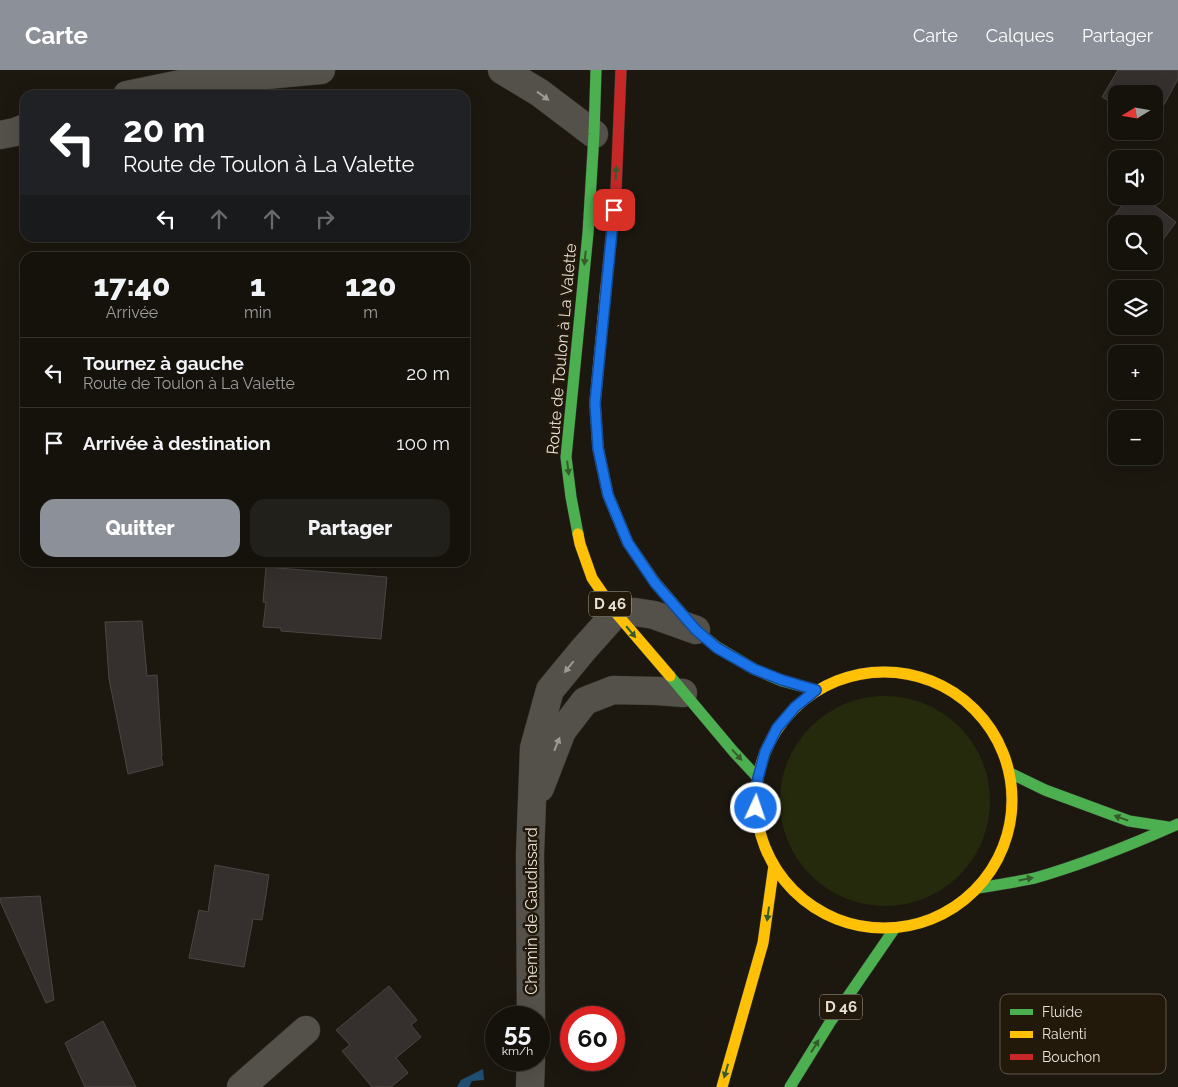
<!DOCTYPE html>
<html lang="fr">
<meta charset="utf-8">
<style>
body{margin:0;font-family:Raleway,sans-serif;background:#22201a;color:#f1f3f6;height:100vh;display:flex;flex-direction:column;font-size:19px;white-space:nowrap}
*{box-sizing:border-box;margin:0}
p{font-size:16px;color:#9d9e9d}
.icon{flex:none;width:28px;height:28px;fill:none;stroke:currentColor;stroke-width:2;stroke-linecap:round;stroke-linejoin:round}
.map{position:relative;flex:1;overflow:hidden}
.drawer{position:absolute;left:20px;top:182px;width:450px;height:315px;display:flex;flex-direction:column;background:#15120c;border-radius:15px;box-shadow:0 5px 20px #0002,0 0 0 1px #34322d}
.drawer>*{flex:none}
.top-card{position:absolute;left:20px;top:20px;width:450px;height:152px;border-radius:15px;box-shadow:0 5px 20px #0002,0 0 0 1px #34322d;background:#202124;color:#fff;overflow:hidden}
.needle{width:32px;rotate:259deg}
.fabs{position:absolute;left:1108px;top:15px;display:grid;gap:10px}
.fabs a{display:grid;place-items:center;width:55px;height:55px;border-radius:10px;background:#15120c;box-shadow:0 5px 20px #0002,0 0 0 1px #34322d;font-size:25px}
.speed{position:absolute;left:485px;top:936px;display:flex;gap:10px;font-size:25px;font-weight:700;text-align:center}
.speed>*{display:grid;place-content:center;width:65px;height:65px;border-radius:50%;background:#15120c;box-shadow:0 5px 20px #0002,0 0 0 1px #34322d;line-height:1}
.speed small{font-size:12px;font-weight:400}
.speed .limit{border:8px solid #d22;background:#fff;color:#111}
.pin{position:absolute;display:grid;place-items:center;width:42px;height:42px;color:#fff;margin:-21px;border-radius:10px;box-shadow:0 2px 8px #0006}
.me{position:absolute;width:55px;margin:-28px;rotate:3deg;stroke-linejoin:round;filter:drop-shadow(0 0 4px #0008)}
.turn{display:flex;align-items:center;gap:18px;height:105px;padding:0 20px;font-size:22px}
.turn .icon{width:65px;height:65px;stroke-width:2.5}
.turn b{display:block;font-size:35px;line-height:42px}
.lanes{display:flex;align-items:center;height:48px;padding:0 20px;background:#0003;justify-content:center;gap:25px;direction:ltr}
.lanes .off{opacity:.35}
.eta{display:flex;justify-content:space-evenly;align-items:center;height:85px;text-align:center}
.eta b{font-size:30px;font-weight:800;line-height:35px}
.button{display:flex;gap:10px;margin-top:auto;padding:10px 20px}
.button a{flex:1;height:58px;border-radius:15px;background:#8c9099;color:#fff;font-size:20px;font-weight:800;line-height:58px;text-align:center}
.button a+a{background:#22201a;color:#f1f3f6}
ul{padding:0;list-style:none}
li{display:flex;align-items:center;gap:15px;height:70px;padding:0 20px;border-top:1px solid #34322d}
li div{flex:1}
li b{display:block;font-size:19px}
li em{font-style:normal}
header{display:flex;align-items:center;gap:30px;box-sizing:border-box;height:70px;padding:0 25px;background:#8c9099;color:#fff}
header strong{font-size:24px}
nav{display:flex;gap:28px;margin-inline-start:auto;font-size:18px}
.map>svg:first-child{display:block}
.green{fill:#262a0c}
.water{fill:#204e73}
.building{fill:#35302d;stroke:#4a4642}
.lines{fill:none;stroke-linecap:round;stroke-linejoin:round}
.street-casing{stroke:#37342e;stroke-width:29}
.fast-casing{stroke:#37342e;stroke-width:12}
.slow-casing{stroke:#37342e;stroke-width:12}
.jam-casing{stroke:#37342e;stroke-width:12}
.street{stroke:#54504a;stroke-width:28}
.fast{stroke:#4caf50;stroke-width:11}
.slow{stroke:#ffc107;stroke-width:11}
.jam{stroke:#c62828;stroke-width:11}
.oneway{fill:#9e9a92}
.oneway2{fill:#355c2a}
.route-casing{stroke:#114b97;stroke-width:12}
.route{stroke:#1a73e8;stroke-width:9}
.labels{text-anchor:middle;stroke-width:5;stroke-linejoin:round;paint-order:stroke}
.shield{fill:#22190a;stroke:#ada69b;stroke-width:1}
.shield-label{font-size:15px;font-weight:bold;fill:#e8e3d9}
.street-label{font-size:16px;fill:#e8e3d9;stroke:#22190a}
.key{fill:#22190a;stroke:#5d5648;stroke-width:1}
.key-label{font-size:14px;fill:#e8e3d9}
</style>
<header>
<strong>Carte</strong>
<nav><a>Carte</a><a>Calques</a><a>Partager</a></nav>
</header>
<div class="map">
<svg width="1178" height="1017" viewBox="0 0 1178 1017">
<rect width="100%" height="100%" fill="#1c1810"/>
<path class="green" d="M780 731a105 105 0 1 1 210 0a105 105 0 1 1-210 0Z"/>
<path class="water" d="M 483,999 L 484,1010 L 472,1011 L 469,1017 L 457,1017 L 461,1010 Z"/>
<path class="building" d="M 1118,0 L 1178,0 L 1178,9 L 1154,53 L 1154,24 L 1116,24 L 1116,35 L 1102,27 Z
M 1129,126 L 1142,126 L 1176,152 L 1154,182 L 1154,154 L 1116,154 L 1111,150 Z
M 266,497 L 387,507 L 381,569 L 281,561 L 281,558 L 263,557 L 266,532 L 263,532 Z
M 142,551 L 147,606 L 157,605 L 162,686 L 161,686 L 163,695 L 128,704 L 109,609 L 105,552 Z
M 215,795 L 269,805 L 262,850 L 253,849 L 244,897 L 189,888 L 199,840 L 208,842 Z
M 40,826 L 54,930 L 46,933 L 0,831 L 0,828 Z
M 389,916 L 417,950 L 411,955 L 421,967 L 396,988 L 408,1003 L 391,1017 L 372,1017 L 342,981 L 350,975 L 336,960 Z
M 103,951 L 136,1017 L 85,1017 L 65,973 Z"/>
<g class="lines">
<defs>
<path id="street" d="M 502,0 L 540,23 L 594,64
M 127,25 L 190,12 L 321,0
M 0,65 L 15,62 L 25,58
M 540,718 L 562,661 L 585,631 L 613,620 L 658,621 L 683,623
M 531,948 L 530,784 L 534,678 L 550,620 L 583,580 L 616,543 L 635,542 L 654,545 L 696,560
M 241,1017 L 306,960
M 530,1017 L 531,990"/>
<path id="fast" d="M 578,464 L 571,427 L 566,387 L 588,163 L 594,64 L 596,0
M 654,511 L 696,560 L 717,577 L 754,599 L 782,611 L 816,620
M 670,606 L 733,681 L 758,708
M 1010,703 L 1045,720 L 1129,751 L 1168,757
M 978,818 C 997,815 1016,812 1035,808 C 1084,794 1131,775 1178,754
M 790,1017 L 829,954 L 895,858"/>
<path id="slow" d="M 606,217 L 595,333 L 598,378 L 608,425 L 628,473 L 654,511
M 578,464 L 580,474 L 592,508 L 616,543 L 670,606
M756 730a128 128 0 1 1 256 0a128 128 0 1 1-256 0Z
M 722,1017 L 763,873 L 774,795"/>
<path id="jam" d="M 606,217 L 616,120 L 621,0"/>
</defs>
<use href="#street" class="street-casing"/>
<use href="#fast" class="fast-casing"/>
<use href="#slow" class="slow-casing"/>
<use href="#jam" class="jam-casing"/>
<use href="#street" class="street"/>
<use href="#fast" class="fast"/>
<use href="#slow" class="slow"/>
<use href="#jam" class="jam"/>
</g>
<defs><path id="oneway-solid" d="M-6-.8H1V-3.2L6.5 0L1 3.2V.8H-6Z" transform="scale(1.25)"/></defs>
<g class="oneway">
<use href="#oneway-solid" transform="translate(543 26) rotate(36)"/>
<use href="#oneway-solid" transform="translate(569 597) rotate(129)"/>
<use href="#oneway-solid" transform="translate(557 674) rotate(-68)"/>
</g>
<g class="oneway2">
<use href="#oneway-solid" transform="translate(616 103) rotate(-87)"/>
<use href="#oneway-solid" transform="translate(585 188) rotate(96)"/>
<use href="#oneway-solid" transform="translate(568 398) rotate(83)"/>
<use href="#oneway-solid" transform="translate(631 562) rotate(50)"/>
<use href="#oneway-solid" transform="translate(737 685) rotate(48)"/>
<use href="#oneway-solid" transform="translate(1121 748) rotate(-161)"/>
<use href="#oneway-solid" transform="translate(1026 809) rotate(-11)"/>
<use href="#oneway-solid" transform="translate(768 844) rotate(98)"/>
<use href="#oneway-solid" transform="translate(815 976) rotate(-58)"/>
<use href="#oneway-solid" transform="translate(726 1001) rotate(106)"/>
</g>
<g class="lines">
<defs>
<path id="route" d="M 614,140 L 595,333 L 598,378 L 608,425 L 628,473 L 655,513 L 696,560 L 717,578 L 754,599 L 782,610 L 816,620 L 795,637 L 777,658 L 765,682 L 758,708 L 756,738"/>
</defs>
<use href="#route" class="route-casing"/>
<use href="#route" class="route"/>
</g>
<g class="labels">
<g class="shield">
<rect x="589" y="521.5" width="42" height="25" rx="4"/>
<rect x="820" y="924.5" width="42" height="25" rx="4"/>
</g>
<g class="shield-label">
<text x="610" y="539">D 46</text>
<text x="841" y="942">D 46</text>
</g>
<g class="street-label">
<text transform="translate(561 279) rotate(-85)" y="6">Route de Toulon à La Valette</text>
<text transform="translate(531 841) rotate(-90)" y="6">Chemin de Gaudissard</text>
</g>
</g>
<rect x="1000" y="924" width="166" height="80" rx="8" class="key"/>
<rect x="1010" y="939" width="23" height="6" fill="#4caf50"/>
<rect x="1010" y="961" width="23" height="7" fill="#ffc107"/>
<rect x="1010" y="984" width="23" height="6" fill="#c62828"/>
<g class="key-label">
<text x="1042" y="947">Fluide</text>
<text x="1042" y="969">Ralenti</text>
<text x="1042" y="992">Bouchon</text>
</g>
</svg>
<div class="fabs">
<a><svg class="needle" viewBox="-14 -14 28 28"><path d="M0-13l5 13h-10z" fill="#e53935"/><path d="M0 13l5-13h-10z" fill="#9d9e9d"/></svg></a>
<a><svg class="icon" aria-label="sound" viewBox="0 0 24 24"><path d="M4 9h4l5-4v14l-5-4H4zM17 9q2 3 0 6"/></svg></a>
<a><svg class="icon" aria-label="search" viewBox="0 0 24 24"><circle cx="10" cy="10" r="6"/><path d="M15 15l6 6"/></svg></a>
<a><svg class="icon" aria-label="layers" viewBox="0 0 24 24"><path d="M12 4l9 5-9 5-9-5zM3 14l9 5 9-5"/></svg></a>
<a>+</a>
<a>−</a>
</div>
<div class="speed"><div>55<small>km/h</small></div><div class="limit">60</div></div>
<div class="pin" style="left:614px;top:140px;background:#d93025"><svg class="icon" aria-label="arrive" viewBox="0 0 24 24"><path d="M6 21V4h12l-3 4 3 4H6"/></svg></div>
<svg class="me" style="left:756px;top:738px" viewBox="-20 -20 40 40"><circle r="17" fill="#1a73e8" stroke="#fff" stroke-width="3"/><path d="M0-11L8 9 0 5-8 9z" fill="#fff"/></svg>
<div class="top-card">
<div class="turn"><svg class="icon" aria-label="left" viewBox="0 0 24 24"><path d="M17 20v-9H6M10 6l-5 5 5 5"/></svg><div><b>20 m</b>Route de Toulon à La Valette</div></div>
<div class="lanes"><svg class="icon" aria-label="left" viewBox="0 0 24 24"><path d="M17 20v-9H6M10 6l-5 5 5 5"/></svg><svg class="icon off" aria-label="ahead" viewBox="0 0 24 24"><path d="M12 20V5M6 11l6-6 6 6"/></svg><svg class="icon off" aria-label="ahead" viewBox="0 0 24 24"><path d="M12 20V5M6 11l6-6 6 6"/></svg><svg class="icon off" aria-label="right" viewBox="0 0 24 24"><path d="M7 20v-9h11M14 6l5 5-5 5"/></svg></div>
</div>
<section class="drawer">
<div class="eta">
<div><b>17:40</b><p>Arrivée</p></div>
<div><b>1</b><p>min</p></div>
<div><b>120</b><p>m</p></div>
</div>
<ul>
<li><svg class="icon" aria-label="left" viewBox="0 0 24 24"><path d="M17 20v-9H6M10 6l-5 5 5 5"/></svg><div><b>Tournez à gauche</b><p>Route de Toulon à La Valette</p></div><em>20 m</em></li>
<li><svg class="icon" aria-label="arrive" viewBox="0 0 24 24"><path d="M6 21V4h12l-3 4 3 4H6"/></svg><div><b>Arrivée à destination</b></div><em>100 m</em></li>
</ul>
<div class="button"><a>Quitter</a><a>Partager</a></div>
</section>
</div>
